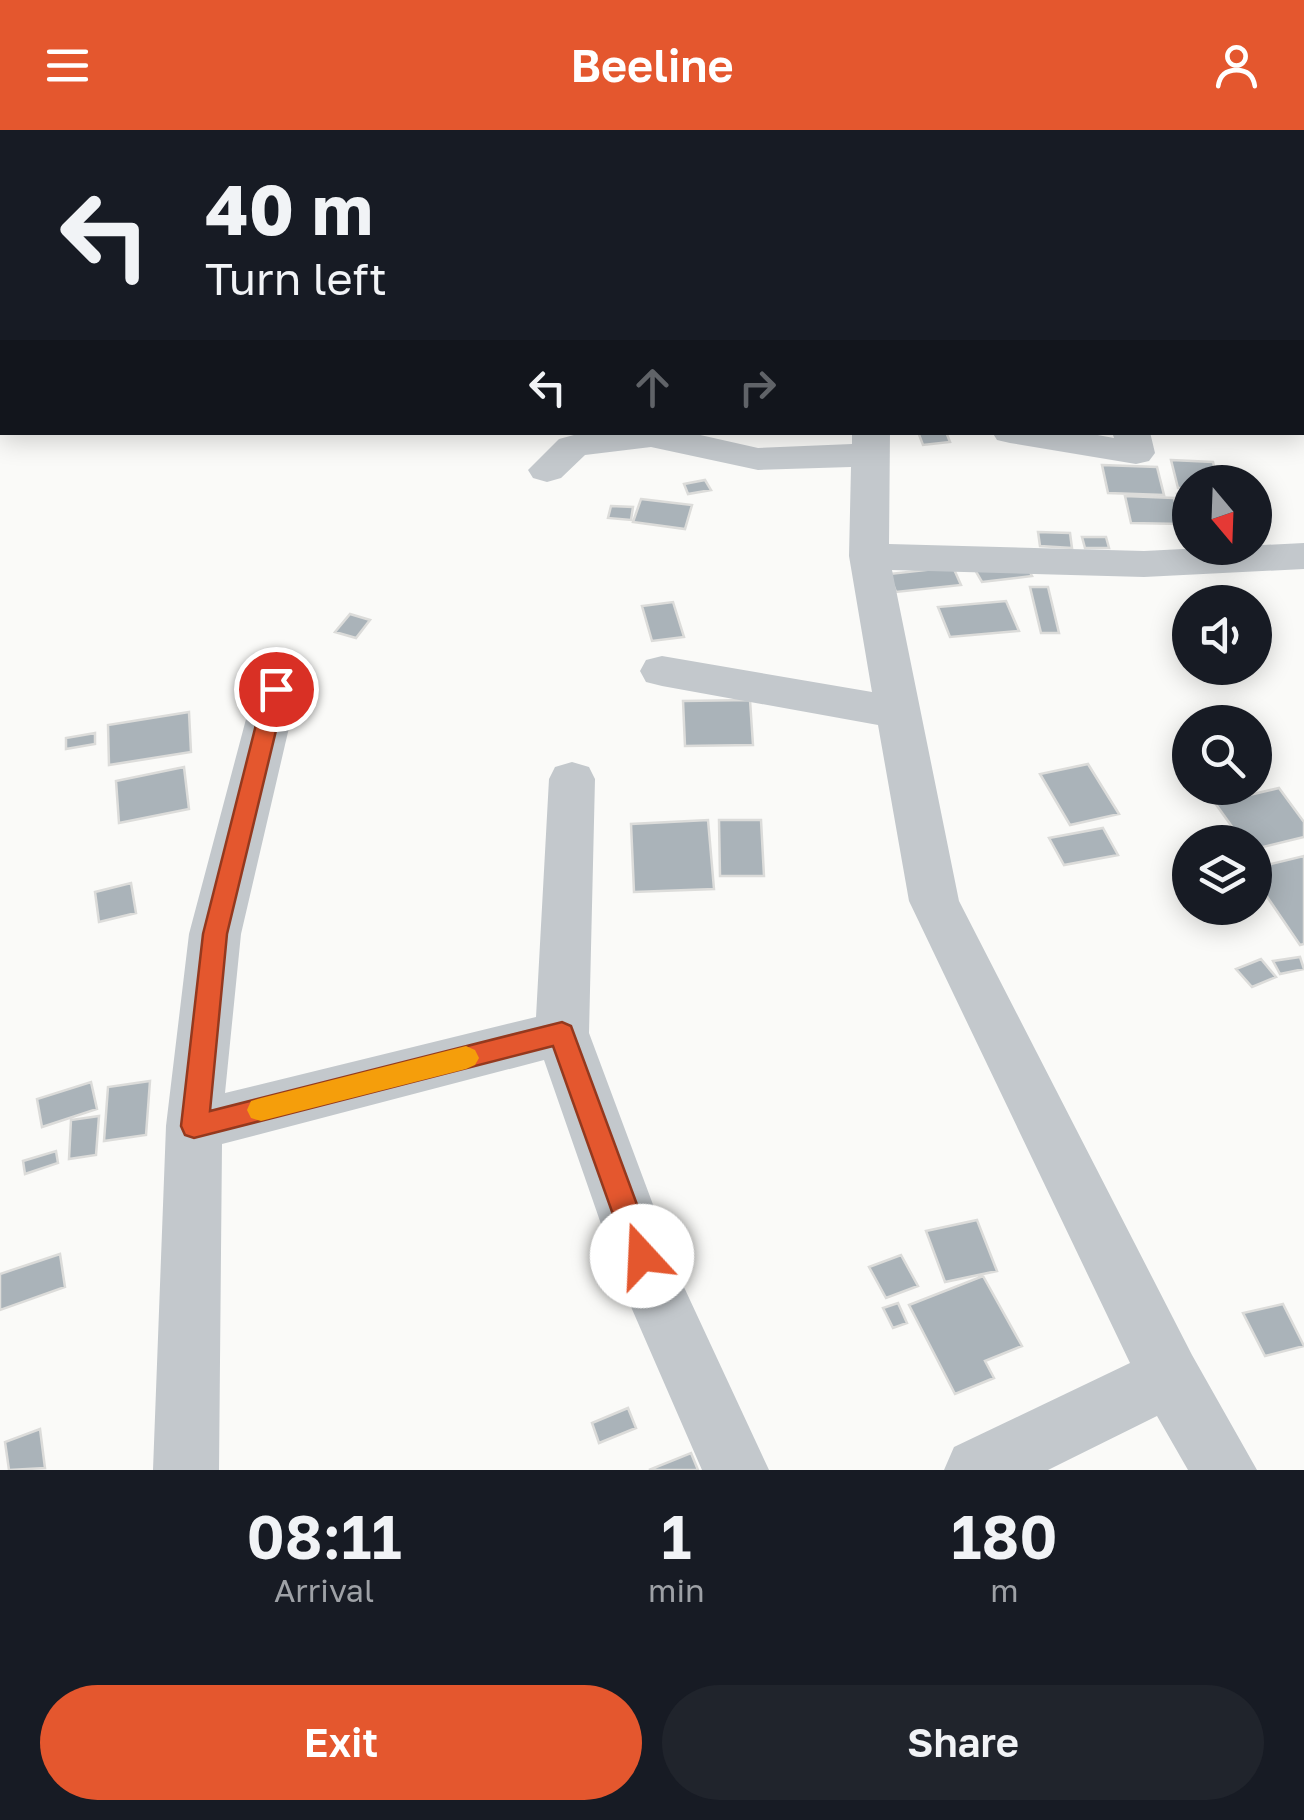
<!DOCTYPE html>
<style>
body{margin:0;font-family:"Golos Text",sans-serif;background:#20242c;color:#f1f3f6;height:100vh;display:flex;flex-direction:column;font-size:38px;white-space:nowrap}
*{box-sizing:border-box;margin:0}
p{font-size:32px;color:#9ea1a6}
.icon{flex:none;width:55px;height:55px;fill:none;stroke:currentColor;stroke-width:2;stroke-linecap:round;stroke-linejoin:round}
.map{position:relative;height:1340px;overflow:hidden}
.drawer{display:flex;flex-direction:column;background:#171b24;flex:1}
.drawer>*{flex:none}
.banner{position:absolute;left:0px;top:0px;width:1305px;height:305px;box-shadow:0 5px 25px #0003;background:#171b24;color:#f1f3f6;overflow:hidden}
.needle{width:65px;rotate:161deg}
.buttons{position:absolute;left:1172px;top:335px;display:grid;gap:20px}
.buttons a{display:grid;place-items:center;width:100px;height:100px;border-radius:50%;background:#171b24;box-shadow:0 5px 25px #0003;font-size:50px}
.pin{position:absolute;display:grid;place-items:center;width:85px;height:85px;color:#fff;margin:-42px;border:5px solid #fff;border-radius:50%;box-shadow:0 2px 10px #0007}
.me{position:absolute;width:110px;margin:-55px;rotate:340deg;stroke-linejoin:round;filter:drop-shadow(0 0 8px #0008)}
.turn{display:flex;align-items:center;gap:35px;height:210px;padding:0 40px;font-size:45px}
.turn .icon{width:130px;height:130px;stroke-width:2.5}
.turn b{display:block;font-size:70px;line-height:85px}
.lanes{display:flex;align-items:center;height:95px;padding:0 40px;background:#0003;justify-content:center;gap:50px;direction:ltr}
.lanes .off{opacity:.35}
.eta{display:flex;justify-content:space-evenly;align-items:center;height:170px;text-align:center}
.eta b{font-size:60px;font-weight:600;line-height:70px}
.button{display:flex;gap:20px;margin-top:auto;padding:20px 40px}
.button a{flex:1;height:115px;border-radius:60px;background:#e4572e;color:#fff;font-size:40px;font-weight:600;line-height:115px;text-align:center}
.button a+a{background:#20242c;color:#f1f3f6}
header{display:flex;justify-content:space-between;align-items:center;height:130px;padding:0 40px;background:#e4572e;color:#fff;font-size:45px;font-weight:600}
.map>svg:first-child{display:block}
.building{fill:#aab3b9;stroke:#dcdcda;stroke-width:2.5}
.lines{fill:none;stroke-linecap:round;stroke-linejoin:round}
.minor{fill:#c3c8cc;fill-rule:evenodd}
.route{fill:#e4572e;stroke:#94391e;stroke-width:2.5}
.slow{fill:#f59e0b}
</style>
<header><svg class="icon" aria-label="menu" viewBox="0 0 24 24"><path d="M4 6h16M4 12h16M4 18h16"/></svg>Beeline<svg class="icon" aria-label="person" viewBox="0 0 24 24"><circle cx="12" cy="8" r="4"/><path d="M4 21q1-7 8-7t8 7"/></svg></header>
<div class="map">
<svg width="1304" height="1340" viewBox="0 0 1304 1340">
<rect width="100%" height="100%" fill="#fafaf8"/>
<path class="building" d="M 918,302 L 946,302 L 950,312 L 923,315 Z
M 1171,330 L 1213,332 L 1218,352 L 1190,352 L 1190,358 L 1178,358 Z
M 1102,335 L 1157,337 L 1164,365 L 1108,363 Z
M 705,350 L 711,360 L 688,364 L 684,354 Z
M 1177,364 L 1190,364 L 1190,397 L 1187,396 Z
M 1125,366 L 1174,368 L 1181,394 L 1131,393 Z
M 641,369 L 692,375 L 685,399 L 633,392 Z
M 611,376 L 633,377 L 631,390 L 608,388 Z
M 1038,402 L 1070,403 L 1072,418 L 1040,416 Z
M 1082,407 L 1106,407 L 1109,418 L 1085,418 Z
M 1025,433 L 1032,446 L 982,452 L 975,440 Z
M 953,437 L 961,455 L 896,462 L 889,444 Z
M 1030,457 L 1048,457 L 1059,503 L 1041,503 Z
M 1006,471 L 1019,501 L 950,507 L 938,477 Z
M 673,472 L 684,507 L 652,511 L 642,476 Z
M 350,484 L 370,490 L 356,508 L 335,502 Z
M 750,570 L 753,615 L 685,616 L 683,571 Z
M 189,582 L 191,622 L 109,635 L 108,595 Z
M 95,603 L 95,614 L 66,619 L 66,608 Z
M 1088,634 L 1119,684 L 1070,695 L 1040,644 Z
M 184,637 L 189,679 L 119,693 L 116,651 Z
M 1279,658 L 1304,692 L 1304,707 L 1255,719 L 1255,712 L 1243,712 L 1215,673 Z
M 708,690 L 714,759 L 634,762 L 631,694 Z
M 719,690 L 761,690 L 764,746 L 720,746 Z
M 1103,698 L 1118,725 L 1064,735 L 1049,708 Z
M 1304,726 L 1304,814 L 1300,815 L 1255,749 L 1255,738 Z
M 131,753 L 136,783 L 99,792 L 95,762 Z
M 1300,827 L 1304,839 L 1280,844 L 1273,831 Z
M 1261,829 L 1276,847 L 1252,857 L 1236,839 Z
M 150,951 L 146,1005 L 104,1011 L 108,957 Z
M 91,952 L 97,979 L 42,997 L 37,969 Z
M 99,986 L 96,1025 L 69,1029 L 71,990 Z
M 56,1021 L 58,1033 L 25,1044 L 23,1031 Z
M 977,1090 L 997,1141 L 945,1152 L 926,1101 Z
M 60,1124 L 65,1157 L 0,1180 L 0,1144 Z
M 901,1125 L 918,1156 L 886,1168 L 869,1137 Z
M 983,1146 L 1022,1216 L 985,1231 L 994,1248 L 955,1264 L 909,1175 Z
M 898,1173 L 907,1193 L 893,1198 L 883,1178 Z
M 1283,1174 L 1304,1216 L 1265,1226 L 1243,1183 Z
M 628,1278 L 636,1298 L 599,1313 L 592,1293 Z
M 40,1299 L 45,1338 L 9,1340 L 5,1312 Z
M 691,1323 L 698,1340 L 649,1340 Z"/>
<g class="lines">
<path class="minor" d="M 1302,85 L 1304,85 L 1304,105 L 1302,105 Z
M 1302,223 L 1304,223 L 1304,245 L 1302,245 Z
M 585,302 L 687,302 L 758,318 L 852,314 L 852,302 L 890,302 L 889,414 L 1144,421 L 1304,413 L 1304,439 L 1144,447 L 892,440 L 959,771 L 1192,1225 L 1257,1340 L 1188,1340 L 1157,1286 L 1048,1340 L 944,1340 L 954,1317 L 1130,1233 L 909,771 L 878,595 L 662,556 L 646,552 L 640,541 L 646,530 L 662,526 L 872,562 L 849,426 L 851,337 L 758,340 L 651,317 L 585,325 L 561,348 L 547,352 L 533,348 L 528,340 L 559,309 Z
M 992,302 L 1081,302 L 1114,308 L 1112,302 L 1150,302 L 1155,323 L 1149,331 L 1136,334 L 1010,313 L 997,310 Z
M 276,544 L 292,548 L 298,559 L 241,804 L 225,963 L 536,887 L 549,649 L 555,637 L 572,632 L 589,637 L 595,649 L 589,903 L 683,1155 L 769,1340 L 702,1340 L 625,1163 L 544,930 L 222,1014 L 219,1340 L 153,1340 L 166,996 L 189,804 L 254,559 L 260,548 Z"/>
</g>
<path class="route" d="M 276,552 L 286,559 L 227,804 L 210,981 L 562,892 L 571,896 L 656,1126 L 652,1135 L 642,1139 L 631,1135 L 553,916 L 194,1008 L 185,1005 L 181,996 L 203,804 L 265,559 Z"/>
<path class="slow" d="M 466,916 L 475,920 L 479,928 L 475,935 L 466,939 L 261,991 L 251,988 L 247,980 L 251,971 L 261,968 Z"/>
</svg>
<div class="buttons">
<a><svg class="needle" viewBox="-14 -14 28 28"><path d="M0-13l5 13h-10z" fill="#e53935"/><path d="M0 13l5-13h-10z" fill="#9ea1a6"/></svg></a>
<a><svg class="icon" aria-label="sound" viewBox="0 0 24 24"><path d="M4 9h4l5-4v14l-5-4H4zM17 9q2 3 0 6"/></svg></a>
<a><svg class="icon" aria-label="search" viewBox="0 0 24 24"><circle cx="10" cy="10" r="6"/><path d="M15 15l6 6"/></svg></a>
<a><svg class="icon" aria-label="layers" viewBox="0 0 24 24"><path d="M12 4l9 5-9 5-9-5zM3 14l9 5 9-5"/></svg></a>
</div>
<div class="pin" style="left:276px;top:559px;background:#d93025"><svg class="icon" aria-label="arrive" viewBox="0 0 24 24"><path d="M6 21V4h12l-3 4 3 4H6"/></svg></div>
<svg class="me" style="left:642px;top:1126px" viewBox="-20 -20 40 40"><circle r="19" fill="#fff"/><path d="M0-13L10 11 0 6-10 11z" fill="#e4572e"/></svg>
<div class="banner">
<div class="turn"><svg class="icon" aria-label="left" viewBox="0 0 24 24"><path d="M17 20v-9H6M10 6l-5 5 5 5"/></svg><div><b>40 m</b>Turn left</div></div>
<div class="lanes"><svg class="icon" aria-label="left" viewBox="0 0 24 24"><path d="M17 20v-9H6M10 6l-5 5 5 5"/></svg><svg class="icon off" aria-label="ahead" viewBox="0 0 24 24"><path d="M12 20V5M6 11l6-6 6 6"/></svg><svg class="icon off" aria-label="right" viewBox="0 0 24 24"><path d="M7 20v-9h11M14 6l5 5-5 5"/></svg></div>
</div>
</div>
<section class="drawer">
<div class="eta">
<div><b>08:11</b><p>Arrival</p></div>
<div><b>1</b><p>min</p></div>
<div><b>180</b><p>m</p></div>
</div>
<div class="button"><a>Exit</a><a>Share</a></div>
</section>
